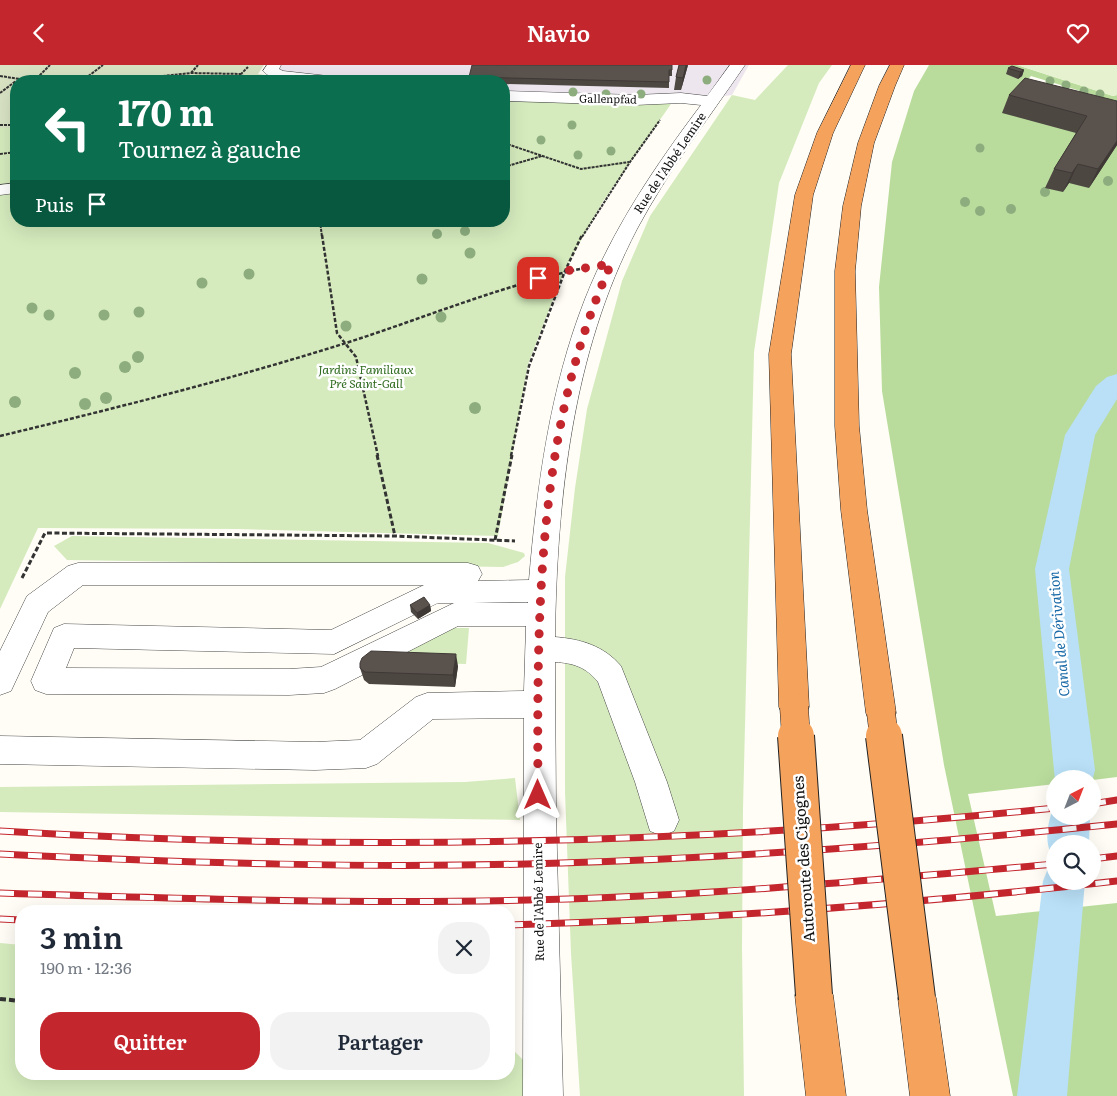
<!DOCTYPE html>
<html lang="fr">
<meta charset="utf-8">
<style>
body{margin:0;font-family:Literata,serif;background:#f2f2f3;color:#1f2937;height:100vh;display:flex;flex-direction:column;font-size:19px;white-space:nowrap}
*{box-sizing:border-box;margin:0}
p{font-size:16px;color:#747a83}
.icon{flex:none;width:28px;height:28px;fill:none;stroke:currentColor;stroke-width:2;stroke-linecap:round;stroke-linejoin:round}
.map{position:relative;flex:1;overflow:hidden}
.details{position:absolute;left:15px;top:840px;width:500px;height:175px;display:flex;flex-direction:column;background:#fff;border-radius:20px;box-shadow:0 5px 20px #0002}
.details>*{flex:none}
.hud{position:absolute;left:10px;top:10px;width:500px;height:152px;border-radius:20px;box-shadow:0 5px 20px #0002;background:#0b6e4f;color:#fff;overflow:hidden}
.needle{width:32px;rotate:42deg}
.tools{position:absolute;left:1046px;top:705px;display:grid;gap:10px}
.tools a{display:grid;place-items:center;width:55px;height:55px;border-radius:50%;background:#fff;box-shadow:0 5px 20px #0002;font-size:25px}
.pin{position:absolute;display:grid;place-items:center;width:42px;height:42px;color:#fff;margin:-21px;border-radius:10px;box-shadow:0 2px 8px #0006}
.me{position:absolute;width:55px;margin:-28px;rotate:0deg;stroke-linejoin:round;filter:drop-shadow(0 0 4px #0008)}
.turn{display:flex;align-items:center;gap:18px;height:105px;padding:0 25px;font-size:22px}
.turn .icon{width:65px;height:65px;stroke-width:2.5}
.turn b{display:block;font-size:35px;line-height:42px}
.then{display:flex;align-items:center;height:48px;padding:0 25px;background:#0003;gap:10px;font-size:19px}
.round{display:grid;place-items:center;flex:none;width:52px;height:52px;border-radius:20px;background:#f2f2f3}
.head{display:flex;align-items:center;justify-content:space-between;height:85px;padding:0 25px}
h1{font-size:30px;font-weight:600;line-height:38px}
.action{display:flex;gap:10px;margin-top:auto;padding:10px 25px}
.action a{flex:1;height:58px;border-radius:20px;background:#c4262e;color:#fff;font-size:20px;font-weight:600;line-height:58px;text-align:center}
.action a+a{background:#f2f2f3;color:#1f2937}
header{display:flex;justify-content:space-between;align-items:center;height:65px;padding:0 25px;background:#c4262e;color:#fff;font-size:22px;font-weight:600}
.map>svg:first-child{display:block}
.industrial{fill:#eee6ef}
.green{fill:#d5ebbd}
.forest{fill:#b9dc9c}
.cemetery{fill:#d9e3c4}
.pitch{fill:#e6f2cf}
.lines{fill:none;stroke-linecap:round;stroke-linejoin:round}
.canal{fill:#b9e0f7;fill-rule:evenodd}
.minor-casing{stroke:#444;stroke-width:1}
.highway-casing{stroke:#222;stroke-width:1}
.path-far3{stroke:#333;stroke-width:2;stroke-dasharray:3 1;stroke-linecap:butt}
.path-far2{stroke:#333;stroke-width:2.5;stroke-dasharray:4 2;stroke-linecap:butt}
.path-far1{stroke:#333;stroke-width:3;stroke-dasharray:5 2.5;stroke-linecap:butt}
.path{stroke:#333;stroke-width:4;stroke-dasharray:6 3;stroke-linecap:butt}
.minor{fill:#fff;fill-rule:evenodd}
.highway{fill:#f5a25d;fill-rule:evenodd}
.rail-casing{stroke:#c4262e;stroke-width:7}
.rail{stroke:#fff;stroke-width:5;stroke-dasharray:14;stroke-linecap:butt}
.highway-bridge-far1-casing{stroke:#222;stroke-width:29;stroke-linecap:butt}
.highway-bridge-casing{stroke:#222;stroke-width:38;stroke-linecap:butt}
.highway-bridge-far1{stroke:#f5a25d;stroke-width:28}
.highway-bridge{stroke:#f5a25d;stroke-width:36}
.tree{fill:#8dad7f}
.wall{fill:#4d4742}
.shaded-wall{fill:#3f3936}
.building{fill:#5a524d;stroke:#3f3936}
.route{stroke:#c4262e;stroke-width:9;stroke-dasharray:0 16.2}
.labels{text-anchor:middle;stroke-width:5;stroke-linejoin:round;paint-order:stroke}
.far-street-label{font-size:11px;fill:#111;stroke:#fff}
.street-label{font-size:12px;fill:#111;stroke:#fff}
.park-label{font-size:12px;font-style:italic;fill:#2f6b1f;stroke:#fff}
.water-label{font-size:14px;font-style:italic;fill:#1768a6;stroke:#fff}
.near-street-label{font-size:15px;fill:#111;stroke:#fff}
</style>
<header><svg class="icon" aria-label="back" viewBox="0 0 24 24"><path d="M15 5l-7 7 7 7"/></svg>Navio<svg class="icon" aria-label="heart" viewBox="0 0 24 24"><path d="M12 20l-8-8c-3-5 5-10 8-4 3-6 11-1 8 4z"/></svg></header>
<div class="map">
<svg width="1117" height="1031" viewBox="0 0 1117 1031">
<rect width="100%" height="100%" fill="#fffdf5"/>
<path class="industrial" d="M 273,0 L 749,0 L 732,30 L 671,39 L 504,35 L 504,16 L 337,16 L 268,9 Z"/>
<path class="green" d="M 788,0 L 832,0 L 819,18 L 779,118 L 754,287 L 743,744 L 742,883 L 744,1031 L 580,1031 L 571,888 L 565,727 L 565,512 L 575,423 L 587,344 L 622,216 L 650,151 L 732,30 L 755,35 Z
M 504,35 L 671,39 L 602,138 L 565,204 L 528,299 L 498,471 L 238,464 L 38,463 L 0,544 L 0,63 L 16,63 L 16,156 L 504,156 Z
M 72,471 L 488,478 L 524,488 L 525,491 L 518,497 L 503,502 L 67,495 L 54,481 Z
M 449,563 L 469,563 L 466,599 L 386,597 Z
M 515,713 L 520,755 L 0,747 L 0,722 L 465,717 Z
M 0,878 L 21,880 L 21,1009 L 509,1009 L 509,981 L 560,1031 L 0,1031 Z"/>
<path class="forest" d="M 929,0 L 1017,0 L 1113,31 L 1117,30 L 1117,36 L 1110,35 L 1031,11 L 1017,26 L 1117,50 L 1117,712 L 1093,715 L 1055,714 L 1055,719 L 968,729 L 996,851 L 1117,838 L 1117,1031 L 1013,1031 L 944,700 L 882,326 L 879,222 L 892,97 L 914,26 Z"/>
<path class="cemetery" d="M 0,0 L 264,0 L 258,9 L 307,16 L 16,16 L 16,63 L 0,63 Z"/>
<path class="pitch" d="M 1017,0 L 1117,0 L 1117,30 L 1113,31 Z"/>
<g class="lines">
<path class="canal" d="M 1117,309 L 1117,334 L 1095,370 L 1069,504 L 1095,705 L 1092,717 L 1092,714 L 1055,714 L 1055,716 L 1035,504 L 1065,370 L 1096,321 L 1107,312 Z
M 1055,739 L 1055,751 L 1090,751 L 1089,779 L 1055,779 L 1055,794 C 1042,780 1048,755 1055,739 Z
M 1055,798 L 1055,816 L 1085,816 L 1067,1031 L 1017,1031 L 1043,816 L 1049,801 Z"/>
<defs>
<path id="minor" d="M 267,0 L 281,0 L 279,4 L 283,6 L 328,11 L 333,13 L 336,16 C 320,17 274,20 263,6 Z
M 730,0 L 745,0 C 708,54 668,106 637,164 C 572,288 557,434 555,572 C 581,574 604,581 621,601 L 667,717 L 679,755 L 674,766 L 662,771 L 650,766 L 635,717 L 598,617 C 586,602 573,598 555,597 L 556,747 L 563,1031 L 523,1031 L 524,653 L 433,654 L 377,699 L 366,703 L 315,705 L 0,699 L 0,671 L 315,677 L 360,675 L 416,632 L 427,628 L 524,626 L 526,561 L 458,561 L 335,624 L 324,628 L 289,630 L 46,629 L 35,625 L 31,616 L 54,563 L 64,559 L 331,565 L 424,520 L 83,520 L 48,547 L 11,626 L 0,630 L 0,586 L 27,531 L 68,501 L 78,498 L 468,498 L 478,501 L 482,509 L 478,516 L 529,515 C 537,421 550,323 585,234 C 613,163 656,100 701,40 L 681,38 L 635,40 L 504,36 L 504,26 L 635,30 L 681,28 L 707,31 ZM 528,537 L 528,538 L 472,538 ZM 438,538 L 454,538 L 321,602 L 289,604 L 66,603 L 74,583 L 334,589 Z
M 16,118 L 16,128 L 0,130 L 0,120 Z"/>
<path id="highway" d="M 851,0 L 865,0 L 833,68 L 813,130 L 791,289 L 809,642 L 805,651 L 794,655 L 783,651 L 779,642 L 769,289 L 795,130 L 817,68 Z
M 890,0 L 904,0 L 895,21 L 874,78 L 861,141 L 855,206 L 859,361 L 867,445 L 896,648 L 892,658 L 881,662 L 870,658 L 866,648 L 841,445 L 835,361 L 835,206 L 843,141 L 858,78 L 879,21 Z
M 814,911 L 827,917 L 833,930 L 846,1031 L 806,1031 L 795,930 L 801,917 Z
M 917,914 L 930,920 L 936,933 L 950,1031 L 910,1031 L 898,933 L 904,920 Z"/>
</defs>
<use href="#minor" class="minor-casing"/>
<use href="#highway" class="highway-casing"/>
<path class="path-far3" d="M 191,8 L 198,0
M 0,11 L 33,16
M 34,16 L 50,0
M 82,16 L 103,0
M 115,16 L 191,8 L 241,9
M 167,16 L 173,10
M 240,16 L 243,11 L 241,9 L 248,2
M 0,28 L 16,16
M 0,60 L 16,60
M 504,78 L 581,104 L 629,97
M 0,89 L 16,87
M 504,102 L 542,91
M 320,156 L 322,172
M 582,172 L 630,97 L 660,55"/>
<path class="path-far2" d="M 322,170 L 337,268 L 356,292 L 378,391
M 0,371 C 116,343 232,314 346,278 C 424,253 500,221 580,204
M 511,391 L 529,301 L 565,206 L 582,170"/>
<path class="path-far1" d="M 377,390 L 395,471
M 495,475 L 512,390
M 22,513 L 45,468 L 395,471 L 515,476"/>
<path class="path" d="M 0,934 L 21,936"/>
<use href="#minor" class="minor"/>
<use href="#highway" class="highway"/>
<defs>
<path id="rail" d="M 1092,739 L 1117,735
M 0,766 C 351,787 705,779 1055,743
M 0,789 C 187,798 375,804 562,798 C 748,792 932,778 1117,759
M 1092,794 L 1117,791
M 0,828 C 189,834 379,840 568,834 C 731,829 893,813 1055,799
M 0,854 L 21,855
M 509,860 C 712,854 915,839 1117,816"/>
</defs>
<use href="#rail" class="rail-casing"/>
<use href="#rail" class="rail"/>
<defs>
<path id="highway-bridge-far1" d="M 794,642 L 796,672
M 881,648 L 884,672"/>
<path id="highway-bridge" d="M 796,671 L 814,930
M 884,671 L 917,933"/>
</defs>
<use href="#highway-bridge-far1" class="highway-bridge-far1-casing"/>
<use href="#highway-bridge" class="highway-bridge-casing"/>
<use href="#highway-bridge-far1" class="highway-bridge-far1"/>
<use href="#highway-bridge" class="highway-bridge"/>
</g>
<g class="tree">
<circle cx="707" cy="15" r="4.5"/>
<circle cx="1050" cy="16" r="4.5"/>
<circle cx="1066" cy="20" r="4.5"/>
<circle cx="1084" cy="26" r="4.5"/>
<circle cx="573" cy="27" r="4.5"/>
<circle cx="606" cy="29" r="4.5"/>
<circle cx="641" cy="29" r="4.5"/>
<circle cx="1100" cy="29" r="4.5"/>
<circle cx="572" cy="60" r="4.5"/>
<circle cx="541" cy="75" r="4.5"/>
<circle cx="980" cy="83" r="4.5"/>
<circle cx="611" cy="86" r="4.5"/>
<circle cx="578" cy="90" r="4.5"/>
<circle cx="1108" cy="116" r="5"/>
<circle cx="1045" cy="127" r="5"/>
<circle cx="965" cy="137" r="5"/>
<circle cx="1011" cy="144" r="5"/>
<circle cx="980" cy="146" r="5"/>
<circle cx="465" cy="166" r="5"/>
<circle cx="437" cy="169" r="5"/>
<circle cx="470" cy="188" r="5.5"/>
<circle cx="549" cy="203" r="5.5"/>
<circle cx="249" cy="209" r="5.5"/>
<circle cx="422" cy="214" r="5.5"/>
<circle cx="202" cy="218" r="5.5"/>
<circle cx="32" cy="243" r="5.5"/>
<circle cx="139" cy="247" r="5.5"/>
<circle cx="49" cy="250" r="5.5"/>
<circle cx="104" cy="250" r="5.5"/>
<circle cx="441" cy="252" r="5.5"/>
<circle cx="346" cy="261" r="5.5"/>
<circle cx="138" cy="292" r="6"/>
<circle cx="125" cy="302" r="6"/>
<circle cx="75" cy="308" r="6"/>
<circle cx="106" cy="333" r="6"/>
<circle cx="15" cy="337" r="6"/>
<circle cx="85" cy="339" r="6"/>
<circle cx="475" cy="343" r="6"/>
</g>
<path class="wall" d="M 679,0 L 688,0 L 681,25 L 674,25 L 676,12 Z
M 1008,3 L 1024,5 L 1022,11 L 1018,14 L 1006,9 Z
M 672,5 L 672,11 L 669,11 L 669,23 L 504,19 L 504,16 L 470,16 L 469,12 Z
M 1009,30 L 1117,36 L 1117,80 L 1089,123 L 1069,118 L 1063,127 L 1045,123 L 1054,104 L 1076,68 L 1002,48 Z
M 410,540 L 430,540 L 431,546 L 418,554 L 411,547 Z
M 458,601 L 455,622 L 369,619 L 364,615 L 360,603 Z"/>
<path class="shaded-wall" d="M 686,0 L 688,0 L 681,25 L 683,13 Z
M 1024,5 L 1022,11 L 1018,14 L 1020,7 Z
M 1117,76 L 1117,80 L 1089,123 L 1098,104 Z
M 1078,99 L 1069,118 L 1063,127 L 1072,108 Z
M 430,540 L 431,546 L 418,554 L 417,548 Z
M 456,589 L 458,601 L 455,622 L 453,610 Z"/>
<path class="building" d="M 472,0 L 672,0 L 672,5 L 669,5 L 669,17 L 469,12 Z
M 679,0 L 686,0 L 683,13 L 676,12 Z
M 1012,1 L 1024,5 L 1020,7 L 1008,3 Z
M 1025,13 L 1117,36 L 1117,76 L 1098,104 L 1078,99 L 1072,108 L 1054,104 L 1087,51 L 1009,30 Z
M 424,532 L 430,540 L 417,548 L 410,540 Z
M 371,586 L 456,589 L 453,610 L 365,607 L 360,603 L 360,598 L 362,593 Z"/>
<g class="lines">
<path class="route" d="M 538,213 L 565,206 L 611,199 C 536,364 537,552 538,730"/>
</g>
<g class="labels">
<g class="far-street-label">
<text transform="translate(608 34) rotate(1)" y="4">Gallenpfad</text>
</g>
<g class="street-label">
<text transform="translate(670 98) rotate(-56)" y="4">Rue de l'Abbé Lemire</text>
<text transform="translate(539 837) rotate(-91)" y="4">Rue de l'Abbé Lemire</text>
</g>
<g class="park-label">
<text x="366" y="309">Jardins Familiaux<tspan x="366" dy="14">Pré Saint-Gall</tspan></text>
</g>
<g class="water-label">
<text transform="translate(1059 569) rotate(-95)" y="5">Canal de Dérivation</text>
</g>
<g class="near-street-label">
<text transform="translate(804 794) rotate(-94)" y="5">Autoroute des Cigognes</text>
</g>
</g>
</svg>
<div class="tools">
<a><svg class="needle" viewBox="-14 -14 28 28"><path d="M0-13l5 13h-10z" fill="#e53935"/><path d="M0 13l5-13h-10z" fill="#747a83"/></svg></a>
<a><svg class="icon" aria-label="search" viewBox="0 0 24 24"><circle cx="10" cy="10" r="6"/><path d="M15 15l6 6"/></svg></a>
</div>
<div class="pin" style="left:538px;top:213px;background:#d93025"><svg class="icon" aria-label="arrive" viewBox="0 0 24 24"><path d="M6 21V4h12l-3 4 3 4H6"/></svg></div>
<svg class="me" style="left:538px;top:730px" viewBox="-20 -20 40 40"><path d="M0-17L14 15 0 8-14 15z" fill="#c4262e" stroke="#fff" stroke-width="4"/></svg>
<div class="hud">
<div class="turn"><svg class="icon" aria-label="left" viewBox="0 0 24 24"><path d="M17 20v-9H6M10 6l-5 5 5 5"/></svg><div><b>170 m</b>Tournez à gauche</div></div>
<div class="then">Puis<svg class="icon" aria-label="arrive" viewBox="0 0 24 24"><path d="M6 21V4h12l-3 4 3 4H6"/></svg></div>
</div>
<section class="details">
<div class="head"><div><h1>3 min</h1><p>190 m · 12:36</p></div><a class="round"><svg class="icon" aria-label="close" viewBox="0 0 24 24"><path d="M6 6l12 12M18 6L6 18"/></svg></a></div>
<div class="action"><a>Quitter</a><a>Partager</a></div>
</section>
</div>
